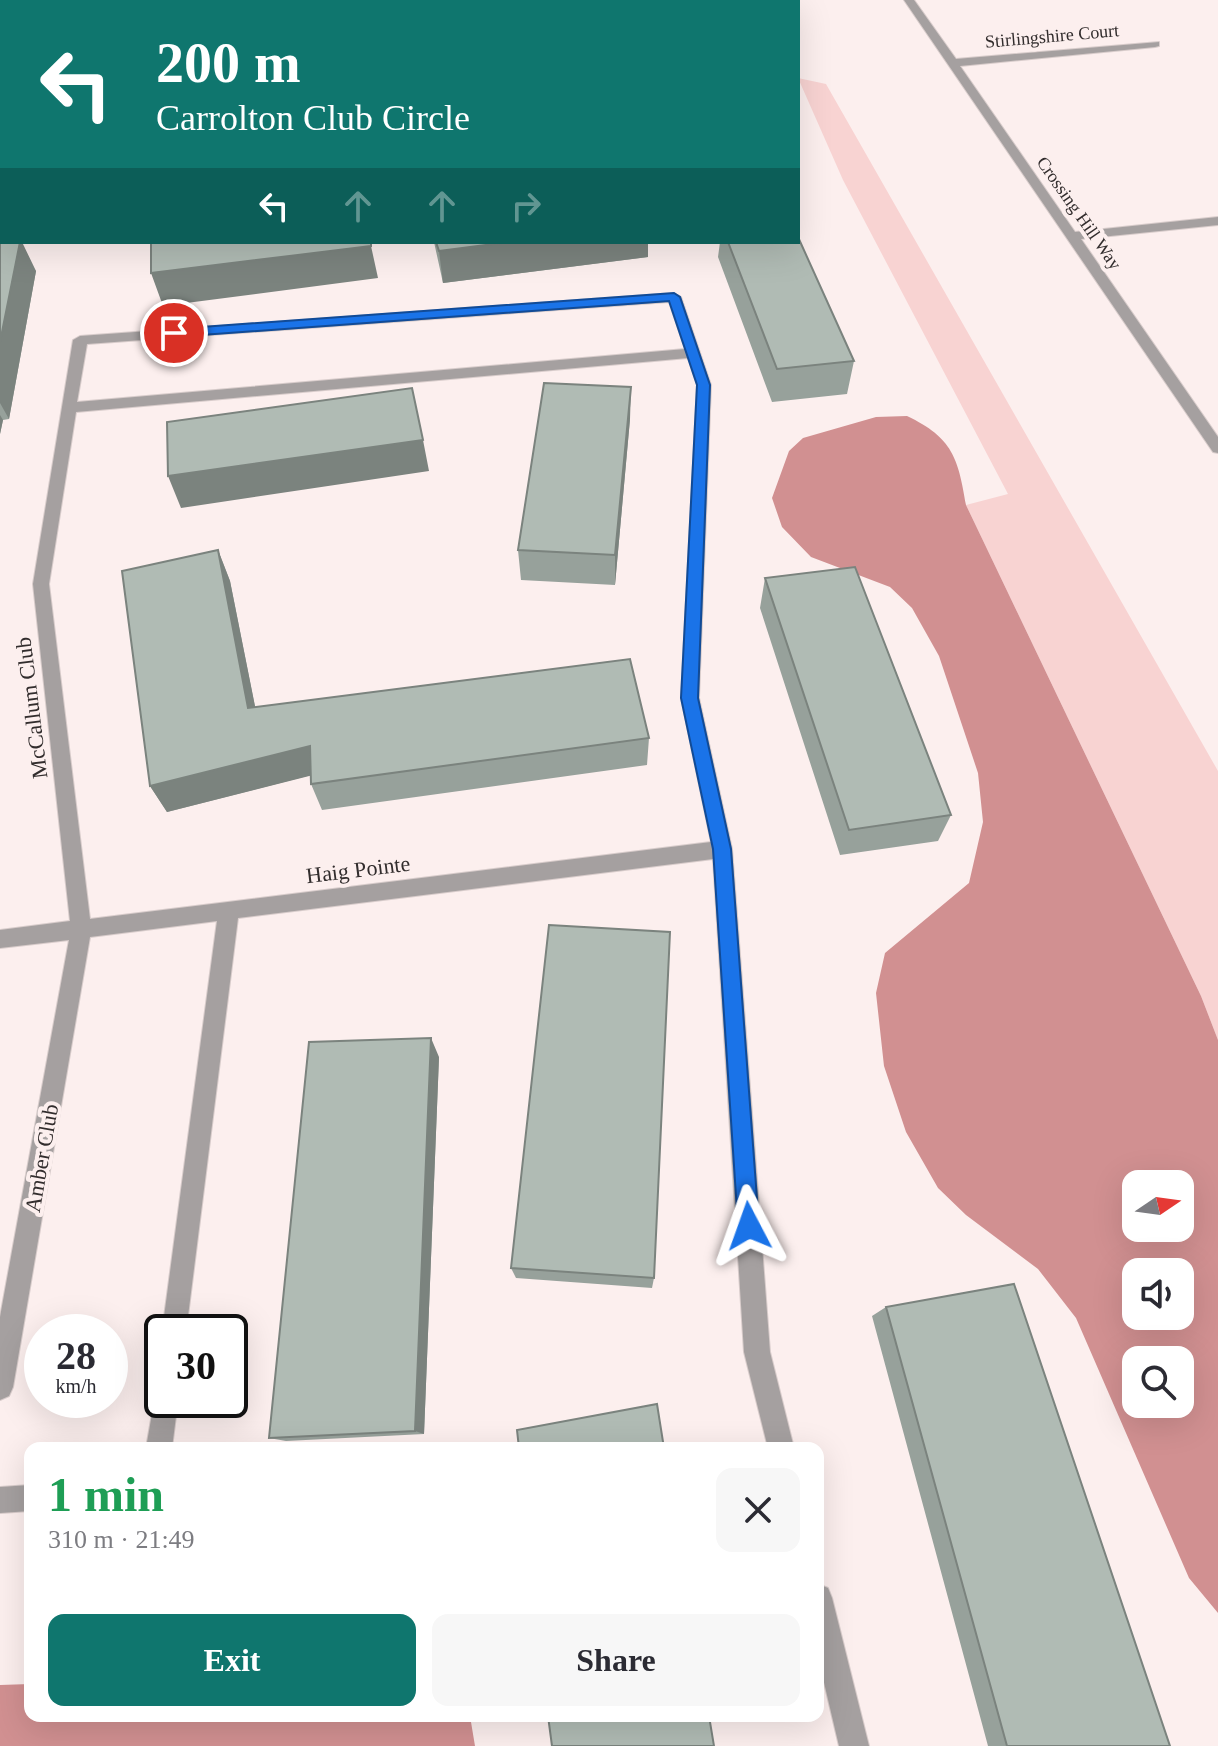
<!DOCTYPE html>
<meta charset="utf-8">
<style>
body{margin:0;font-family:Georgia,serif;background:#f7f7f7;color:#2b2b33;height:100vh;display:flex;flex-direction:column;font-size:30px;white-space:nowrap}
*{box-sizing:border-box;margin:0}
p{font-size:26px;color:#7c7c81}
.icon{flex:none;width:44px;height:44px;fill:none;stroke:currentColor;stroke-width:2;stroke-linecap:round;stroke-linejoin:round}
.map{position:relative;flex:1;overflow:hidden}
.panel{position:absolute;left:24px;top:1442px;width:800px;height:280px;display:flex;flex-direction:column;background:#fff;border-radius:16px;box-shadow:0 8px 32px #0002}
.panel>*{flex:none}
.hud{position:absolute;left:0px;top:0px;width:800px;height:244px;box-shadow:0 8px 32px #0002;background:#0f766e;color:#fff;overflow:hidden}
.needle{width:52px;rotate:77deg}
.fabs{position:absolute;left:1122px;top:1170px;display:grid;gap:16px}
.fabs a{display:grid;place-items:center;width:72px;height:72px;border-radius:16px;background:#fff;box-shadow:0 8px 32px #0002;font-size:40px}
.speed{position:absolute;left:24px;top:1314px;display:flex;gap:16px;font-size:40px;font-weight:700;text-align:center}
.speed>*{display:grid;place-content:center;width:104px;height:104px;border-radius:50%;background:#fff;box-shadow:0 8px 32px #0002;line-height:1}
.speed small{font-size:20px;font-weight:400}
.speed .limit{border:4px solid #111;border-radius:12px;background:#fff;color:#111}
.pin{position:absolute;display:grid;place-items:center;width:68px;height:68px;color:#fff;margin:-34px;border:4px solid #fff;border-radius:50%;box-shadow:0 2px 8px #0007}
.me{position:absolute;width:88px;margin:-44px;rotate:356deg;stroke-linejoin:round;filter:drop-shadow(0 0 6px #0008)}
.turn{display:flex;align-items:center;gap:28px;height:168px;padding:0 24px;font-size:36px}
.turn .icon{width:104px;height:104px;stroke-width:2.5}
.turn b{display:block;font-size:56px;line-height:68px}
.lanes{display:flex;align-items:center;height:76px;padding:0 24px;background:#0003;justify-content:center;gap:40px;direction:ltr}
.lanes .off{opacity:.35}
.round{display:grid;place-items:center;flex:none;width:84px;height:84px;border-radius:16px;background:#f7f7f7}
.summary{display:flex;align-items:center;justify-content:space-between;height:136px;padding:0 24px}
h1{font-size:48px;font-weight:600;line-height:60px;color:#1e9e55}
.button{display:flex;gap:16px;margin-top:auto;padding:16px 24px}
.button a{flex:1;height:92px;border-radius:16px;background:#0f766e;color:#fff;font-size:32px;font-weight:600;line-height:92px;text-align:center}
.button a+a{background:#f7f7f7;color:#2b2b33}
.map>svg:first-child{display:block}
.green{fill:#f8d3d2}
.water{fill:#d19091;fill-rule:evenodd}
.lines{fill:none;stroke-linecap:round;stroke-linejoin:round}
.minor-casing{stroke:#d8cccb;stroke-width:2}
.minor{fill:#a5a0a0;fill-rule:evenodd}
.wall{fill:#97a19b}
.shaded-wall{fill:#7b837e}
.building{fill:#b0bbb4;stroke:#7b837e;stroke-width:2}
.route{fill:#1a73e8;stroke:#114b97;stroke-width:2}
.labels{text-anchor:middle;stroke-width:8;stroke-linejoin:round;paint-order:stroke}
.far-street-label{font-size:18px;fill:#322d2d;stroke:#fcefee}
.street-label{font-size:22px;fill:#322d2d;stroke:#fcefee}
</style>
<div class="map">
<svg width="1218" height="1746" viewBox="0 0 1218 1746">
<rect width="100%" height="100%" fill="#fcefee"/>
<path class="green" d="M 798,78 L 826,84 L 1218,771 L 1218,1040 L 1201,996 L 966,505 L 1008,494 L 843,180 Z"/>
<path class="water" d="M 907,416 C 953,438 958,458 966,505 L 1201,996 L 1218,1040 L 1218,1613 L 1189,1578 L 1076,1318 L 1038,1269 L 966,1215 L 938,1188 L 906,1132 L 884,1066 L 876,993 L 885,953 L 969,883 L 983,822 L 978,773 L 939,656 L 912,608 L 890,587 L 811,557 L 782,527 L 772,498 L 789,451 L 803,438 L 876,417 ZM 1136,1184 L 1180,1184 L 1180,1228 L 1136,1228 ZM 1136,1272 L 1180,1272 L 1180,1316 L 1136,1316 ZM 1136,1360 L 1180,1360 L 1180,1404 L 1136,1404 Z
M 30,1684 L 30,1716 L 470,1716 L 475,1746 L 0,1746 L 0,1685 Z"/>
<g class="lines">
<defs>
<path id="minor" d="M 557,0 L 567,0 L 567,2 L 557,2 Z
M 904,0 L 914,0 L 956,59 L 1159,42 L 1159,46 L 1155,47 L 960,66 L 1075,232 L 1218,217 L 1218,225 L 1081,239 L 1218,437 L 1218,453 L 1213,452 Z
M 674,293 L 681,297 L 711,385 L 699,698 L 732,849 L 770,1352 L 794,1448 L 768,1448 L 744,1352 L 713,859 L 238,918 L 186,1332 L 162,1332 L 217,921 L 90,937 L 13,1387 L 9,1396 L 0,1400 L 0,1317 L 69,940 L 0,948 L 0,930 L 70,921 L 33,584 L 73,340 L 80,336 ZM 669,302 L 685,349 L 77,402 L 87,344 ZM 688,358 L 697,385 L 681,698 L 711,842 L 90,919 L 49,584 L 76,412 Z
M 162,1388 L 162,1400 L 178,1400 L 172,1448 L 146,1448 L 156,1391 Z
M 30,1485 L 30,1511 L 0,1513 L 0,1487 Z
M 818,1584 L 828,1588 L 832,1598 L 869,1746 L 839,1746 L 818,1657 Z"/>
</defs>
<use href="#minor" class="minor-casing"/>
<use href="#minor" class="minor"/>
</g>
<path class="wall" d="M 0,241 L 36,271 L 9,419 L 3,420 L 0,434 Z
M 434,242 L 648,242 L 648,257 L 443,283 Z
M 720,242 L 798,242 L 854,361 L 847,394 L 772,402 L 718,257 Z
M 630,419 L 615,585 L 521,580 L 518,550 Z
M 218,550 L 230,581 L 255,707 L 649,738 L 647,765 L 322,810 L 311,784 L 311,775 L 167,812 L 150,786 Z
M 765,578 L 951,815 L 938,841 L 840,855 L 760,608 Z
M 439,1057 L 424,1434 L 286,1441 L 269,1438 Z
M 511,1268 L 654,1278 L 652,1288 L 516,1278 Z
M 886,1307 L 1170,1746 L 988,1746 L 872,1316 Z"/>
<path class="shaded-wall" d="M 20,242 L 22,242 L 36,271 L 9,419 L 0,403 L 0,342 Z
M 509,242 L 648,242 L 648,257 L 443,283 L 439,251 Z
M 371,246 L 378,278 L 163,306 L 151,273 Z
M 631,387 L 630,419 L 615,585 L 615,555 Z
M 0,415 L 3,420 L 0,434 Z
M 423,440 L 429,471 L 181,508 L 168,476 Z
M 218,550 L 230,581 L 261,736 L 248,708 Z
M 310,746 L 321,773 L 167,812 L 150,786 Z
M 431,1038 L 439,1057 L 424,1434 L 415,1431 Z"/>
<path class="building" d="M 798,237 L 854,361 L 777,369 L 728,242 L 798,242 Z
M 2,240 L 2,242 L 20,242 L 0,342 L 0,241 Z
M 151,242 L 371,242 L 371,246 L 151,273 Z
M 436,242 L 509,242 L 439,251 Z
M 544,383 L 631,387 L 615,555 L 518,550 Z
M 412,388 L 423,440 L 168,476 L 167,422 Z
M 218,550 L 248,708 L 630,659 L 649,738 L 311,784 L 310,746 L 150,786 L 122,571 Z
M 855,567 L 951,815 L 849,830 L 765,578 Z
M 549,925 L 670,932 L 654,1278 L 511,1268 Z
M 431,1038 L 415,1431 L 269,1438 L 309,1042 Z
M 1014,1284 L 1170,1746 L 1007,1746 L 886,1307 Z
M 657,1404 L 664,1448 L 519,1448 L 517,1430 Z
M 548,1716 L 709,1716 L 714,1746 L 552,1746 Z"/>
<path class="route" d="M 674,293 L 680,297 L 710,385 L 698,698 L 731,849 L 759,1226 L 756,1234 L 749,1237 L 741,1234 L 738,1226 L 713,849 L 681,698 L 697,385 L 669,301 L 174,337 L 167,333 L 174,329 Z"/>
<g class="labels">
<g class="far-street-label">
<text transform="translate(1052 36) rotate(-5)" y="6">Stirlingshire Court</text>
<text transform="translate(1079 213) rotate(55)" y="6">Crossing Hill Way</text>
</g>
<g class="street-label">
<text transform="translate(31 708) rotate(-97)" y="8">McCallum Club</text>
<text transform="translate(358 869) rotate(-7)" y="8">Haig Pointe</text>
<text transform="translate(41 1158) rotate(-80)" y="8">Amber Club</text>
</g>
</g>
</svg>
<div class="fabs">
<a><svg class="needle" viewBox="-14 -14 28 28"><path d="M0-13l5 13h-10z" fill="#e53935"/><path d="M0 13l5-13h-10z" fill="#7c7c81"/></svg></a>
<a><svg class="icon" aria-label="sound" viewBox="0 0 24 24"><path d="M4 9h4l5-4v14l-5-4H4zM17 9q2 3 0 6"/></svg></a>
<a><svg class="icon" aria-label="search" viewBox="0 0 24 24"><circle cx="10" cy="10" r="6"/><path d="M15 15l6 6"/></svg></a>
</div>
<div class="speed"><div>28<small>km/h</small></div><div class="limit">30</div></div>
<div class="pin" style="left:174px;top:333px;background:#d93025"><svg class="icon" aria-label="arrive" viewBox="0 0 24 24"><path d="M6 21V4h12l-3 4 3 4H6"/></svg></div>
<svg class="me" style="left:749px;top:1226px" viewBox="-20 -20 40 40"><path d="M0-17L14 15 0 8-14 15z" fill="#1a73e8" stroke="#fff" stroke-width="4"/></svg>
<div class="hud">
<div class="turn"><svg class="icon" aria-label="left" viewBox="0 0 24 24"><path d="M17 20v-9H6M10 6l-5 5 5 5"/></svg><div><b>200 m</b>Carrolton Club Circle</div></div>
<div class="lanes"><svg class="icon" aria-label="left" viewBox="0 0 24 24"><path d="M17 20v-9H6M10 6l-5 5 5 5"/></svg><svg class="icon off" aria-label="ahead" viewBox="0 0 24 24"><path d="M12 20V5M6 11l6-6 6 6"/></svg><svg class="icon off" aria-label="ahead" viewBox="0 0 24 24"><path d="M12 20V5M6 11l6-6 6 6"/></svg><svg class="icon off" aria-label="right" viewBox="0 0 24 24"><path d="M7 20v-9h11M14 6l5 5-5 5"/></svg></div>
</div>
<section class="panel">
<div class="summary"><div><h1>1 min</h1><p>310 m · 21:49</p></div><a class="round"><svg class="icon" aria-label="close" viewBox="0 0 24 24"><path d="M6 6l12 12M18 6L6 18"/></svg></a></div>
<div class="button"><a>Exit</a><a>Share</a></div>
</section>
</div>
